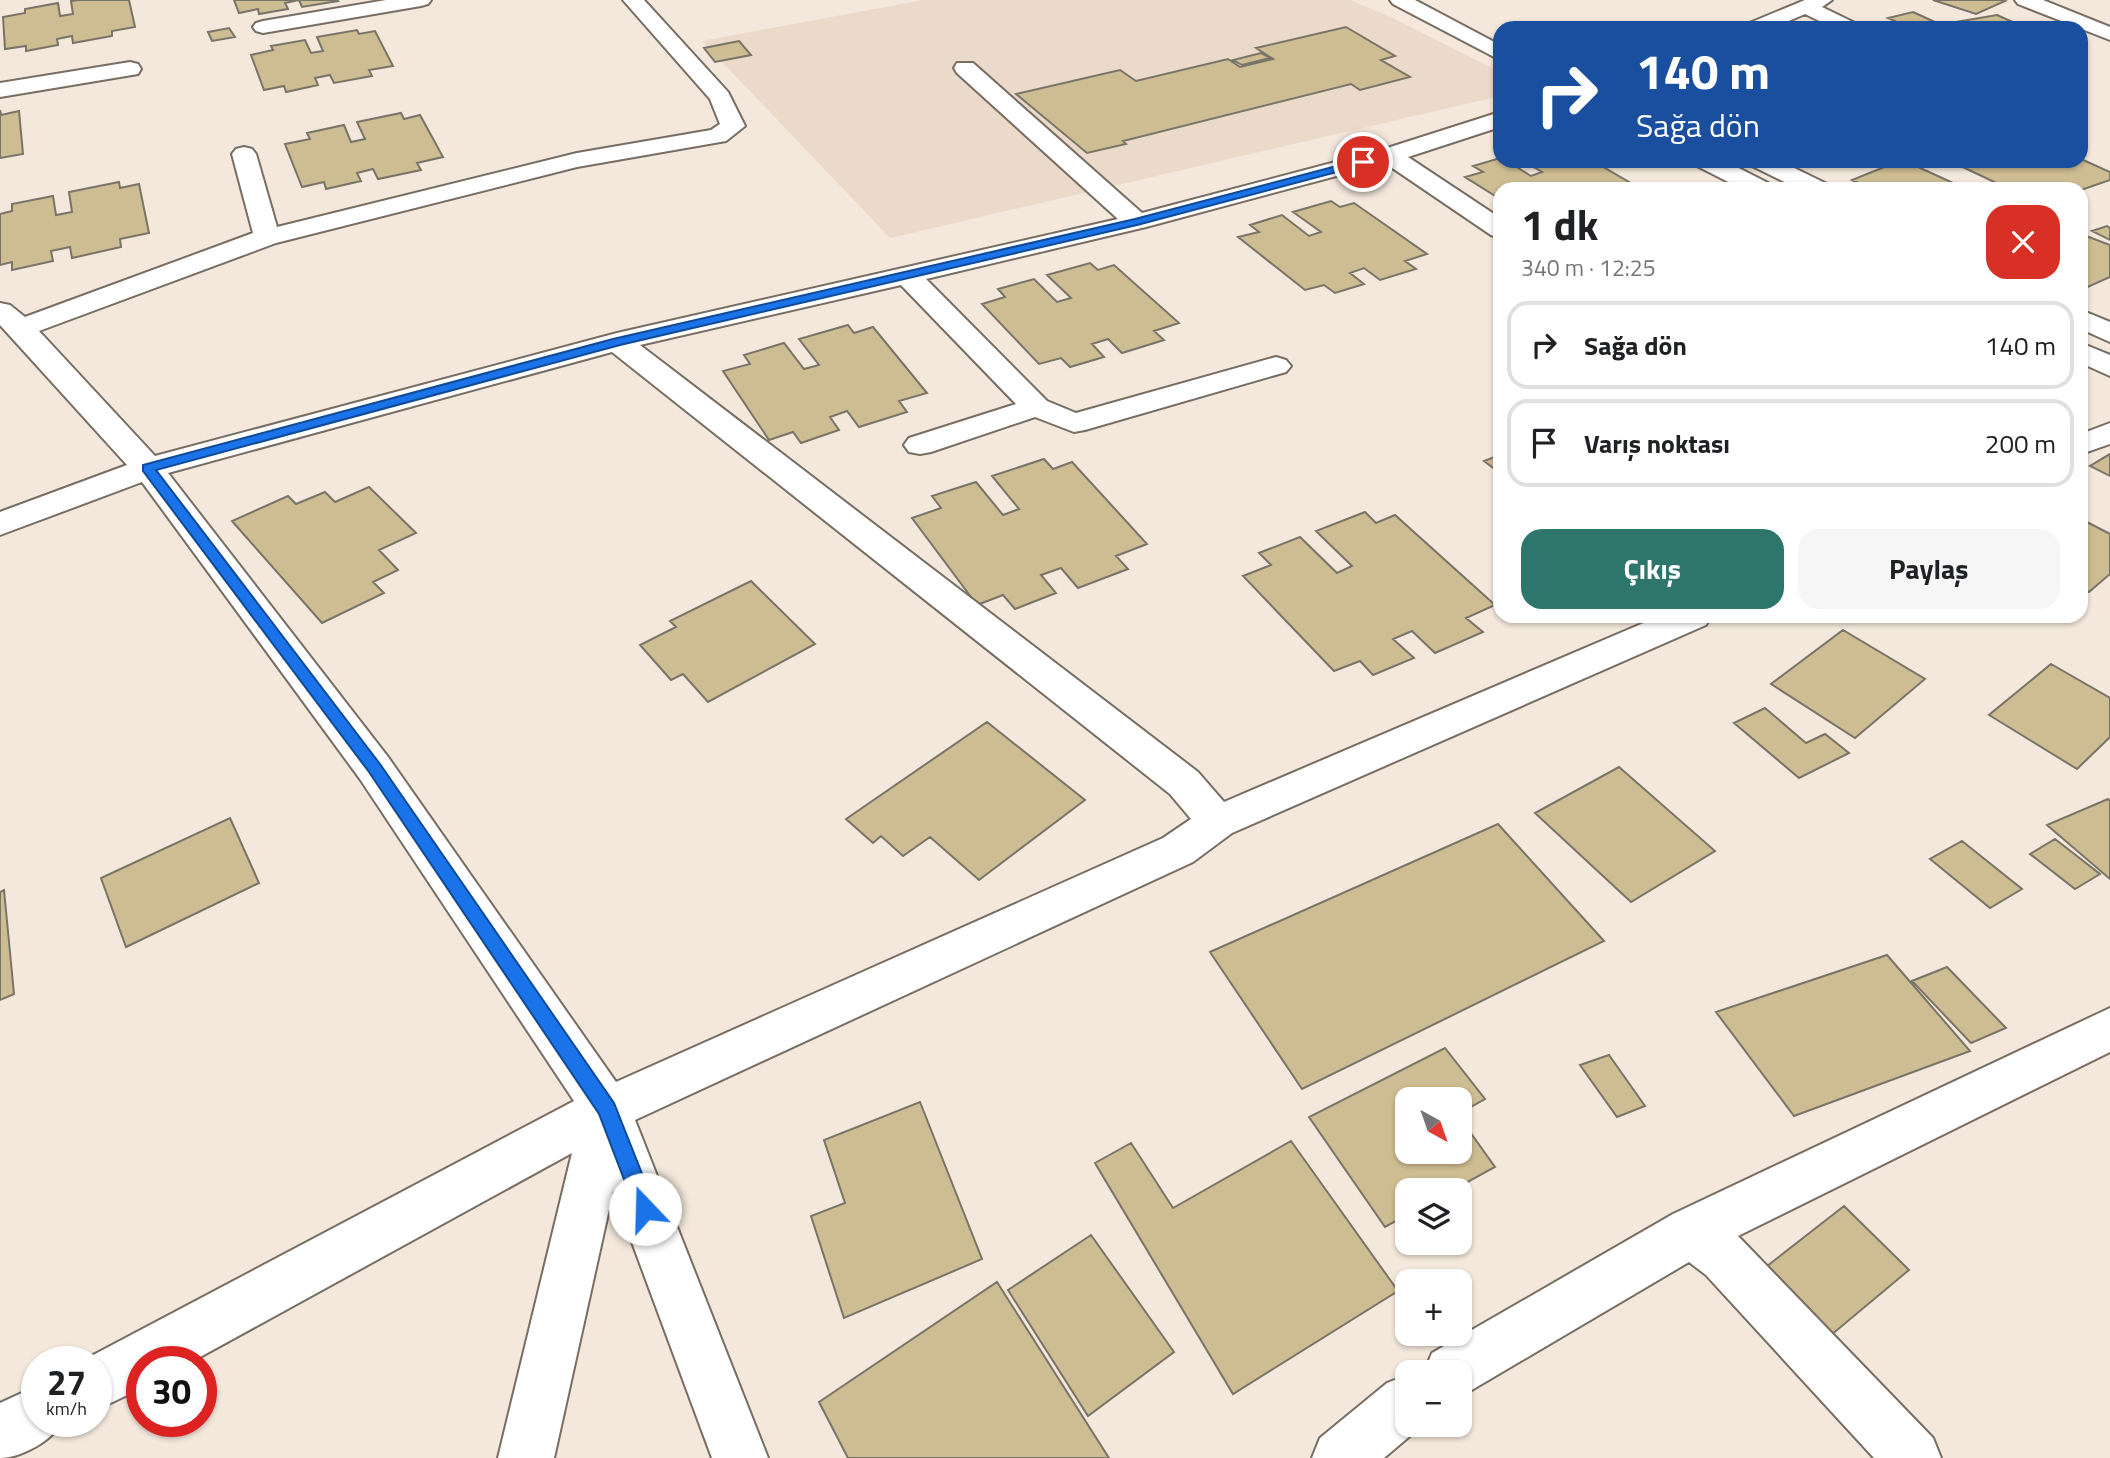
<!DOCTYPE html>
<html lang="tr">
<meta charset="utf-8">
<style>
body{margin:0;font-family:"Titillium Web",sans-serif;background:#f6f6f6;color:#202124;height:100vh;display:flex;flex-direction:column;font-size:26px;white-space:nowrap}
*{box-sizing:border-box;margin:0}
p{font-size:23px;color:#757577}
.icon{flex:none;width:38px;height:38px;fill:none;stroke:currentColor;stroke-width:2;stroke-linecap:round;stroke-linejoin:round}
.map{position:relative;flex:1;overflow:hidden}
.panel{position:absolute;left:1493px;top:182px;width:595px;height:441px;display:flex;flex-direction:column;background:#fff;border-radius:21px;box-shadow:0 2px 5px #0004}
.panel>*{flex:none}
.guide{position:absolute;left:1493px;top:21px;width:595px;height:147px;border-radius:21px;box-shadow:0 2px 5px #0004;background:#1a4fa0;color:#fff;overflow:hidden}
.needle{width:46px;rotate:140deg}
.buttons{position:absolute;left:1395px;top:1087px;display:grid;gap:14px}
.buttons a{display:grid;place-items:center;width:77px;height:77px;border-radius:14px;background:#fff;box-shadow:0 2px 5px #0004;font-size:35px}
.speed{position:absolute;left:21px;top:1346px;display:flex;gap:14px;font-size:35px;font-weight:700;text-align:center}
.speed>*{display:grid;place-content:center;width:91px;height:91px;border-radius:50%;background:#fff;box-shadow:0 2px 5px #0004;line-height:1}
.speed small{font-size:18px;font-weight:400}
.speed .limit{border:10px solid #d22;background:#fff;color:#111}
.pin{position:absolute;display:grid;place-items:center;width:60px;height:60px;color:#fff;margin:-30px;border:4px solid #fff;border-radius:50%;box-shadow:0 2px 7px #0007}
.me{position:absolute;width:77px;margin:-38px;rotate:339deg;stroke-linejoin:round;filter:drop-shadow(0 0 5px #0008)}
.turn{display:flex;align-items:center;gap:24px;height:147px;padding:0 28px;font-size:32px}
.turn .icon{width:91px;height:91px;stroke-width:2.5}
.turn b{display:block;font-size:49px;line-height:60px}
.round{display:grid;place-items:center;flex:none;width:74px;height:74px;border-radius:21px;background:#f6f6f6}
.summary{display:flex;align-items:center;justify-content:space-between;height:119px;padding:0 28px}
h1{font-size:42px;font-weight:700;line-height:52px}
.primary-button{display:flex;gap:14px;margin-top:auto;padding:14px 28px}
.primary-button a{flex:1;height:80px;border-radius:21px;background:#2e756b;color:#fff;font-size:28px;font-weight:700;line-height:80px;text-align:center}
.primary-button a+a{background:#f6f6f6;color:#202124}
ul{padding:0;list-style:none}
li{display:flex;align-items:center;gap:21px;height:88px;margin:0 14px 10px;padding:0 14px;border:4px solid #e0e0e0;border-radius:21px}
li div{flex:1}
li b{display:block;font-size:26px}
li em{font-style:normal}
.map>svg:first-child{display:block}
.built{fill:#ebdac9}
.building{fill:#cebd92;stroke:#797468;stroke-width:2}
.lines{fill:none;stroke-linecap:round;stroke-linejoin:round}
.minor-casing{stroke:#776d63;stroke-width:4}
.tertiary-casing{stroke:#776d63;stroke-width:4}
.minor{fill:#fff;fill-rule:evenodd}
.tertiary{fill:#fff;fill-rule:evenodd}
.route{fill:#1a73e8;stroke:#114b97;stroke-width:2}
</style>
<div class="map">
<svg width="2110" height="1458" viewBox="0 0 2110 1458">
<rect width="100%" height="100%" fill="#f4e8dc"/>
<path class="built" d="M 923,0 L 1350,0 L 1393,18 L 1500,72 L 1500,96 L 890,238 L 702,41 Z"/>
<path class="building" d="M 129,0 L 135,27 L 112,31 L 112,36 L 73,43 L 72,36 L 57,39 L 58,45 L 26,51 L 26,46 L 5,49 L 3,17 L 25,13 L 25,9 L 58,3 L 60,16 L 73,14 L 71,1 L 78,0 Z
M 234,0 L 337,0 L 338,1 L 302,7 L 299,0 L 285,3 L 288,9 L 259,14 L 258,9 L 239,13 Z
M 1933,0 L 2001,0 L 2005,1 L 1976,14 Z
M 1913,12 L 1948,28 L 1910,28 L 1888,18 Z
M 1997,15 L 2026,28 L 1968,28 L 1956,22 Z
M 1346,27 L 1395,56 L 1381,60 L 1410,77 L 1360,90 L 1351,84 L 1123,141 L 1126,144 L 1087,153 L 1016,94 L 1120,70 L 1136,81 L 1228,59 L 1240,67 L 1273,59 L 1256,48 Z
M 229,28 L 235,37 L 212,41 L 208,32 Z
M 357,30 L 359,34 L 375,31 L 393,66 L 369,70 L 372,76 L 334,83 L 330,75 L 315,78 L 318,85 L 286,92 L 284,86 L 264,90 L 251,55 L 273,50 L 271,46 L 305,40 L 311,53 L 323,51 L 317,37 Z
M 739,41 L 751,55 L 715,62 L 704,48 Z
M 1261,53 L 1270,58 L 1242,65 L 1233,60 Z
M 0,110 L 1,115 L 19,111 L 23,154 L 0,158 Z
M 401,113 L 404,119 L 420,115 L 443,157 L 417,163 L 421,170 L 378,179 L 373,169 L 357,173 L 361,181 L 326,189 L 324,182 L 302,187 L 285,144 L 310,139 L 307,133 L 344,125 L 351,142 L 365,139 L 357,122 Z
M 1500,158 L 1500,161 L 1507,161 L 1531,176 L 1542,172 L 1523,161 L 1593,161 L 1641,189 L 1500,189 L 1500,199 L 1465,177 L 1483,172 L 1473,166 Z
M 2081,159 L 2110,172 L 2110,180 L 2081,190 L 2009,189 L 1950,161 L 2009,161 L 2019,166 L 2033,161 L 2081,161 Z
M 1899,161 L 1905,161 L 1951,182 L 1934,189 L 1872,189 L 1852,180 Z
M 119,182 L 120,188 L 139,184 L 149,233 L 120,239 L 121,247 L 72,258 L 70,247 L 51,251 L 53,261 L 12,270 L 12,262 L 0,265 L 0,214 L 12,211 L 12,204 L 53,196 L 56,215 L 72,212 L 69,192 Z
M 1331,201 L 1340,207 L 1354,203 L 1427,254 L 1405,261 L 1416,269 L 1380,280 L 1364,268 L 1350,273 L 1364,284 L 1335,293 L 1324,285 L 1305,290 L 1238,237 L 1259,232 L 1250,225 L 1282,215 L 1309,236 L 1321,232 L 1293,212 Z
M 2107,226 L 2110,228 L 2110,240 L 2092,231 Z
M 2081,234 L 2110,245 L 2110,277 L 2081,290 Z
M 1090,263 L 1098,270 L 1114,265 L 1179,323 L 1154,331 L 1164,340 L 1122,353 L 1108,339 L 1092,344 L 1104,357 L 1070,367 L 1061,358 L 1039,364 L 982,304 L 1005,297 L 998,289 L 1034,279 L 1057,302 L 1071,298 L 1047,275 Z
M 848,325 L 854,333 L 873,327 L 927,393 L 899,401 L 907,412 L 859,427 L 847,411 L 830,417 L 839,430 L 801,443 L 793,432 L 769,440 L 723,371 L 750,364 L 744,355 L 784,343 L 804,369 L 819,365 L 799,339 Z
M 2110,454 L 2110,476 L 2090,466 Z
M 1500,455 L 1500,473 L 1484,461 Z
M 1044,459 L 1053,469 L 1072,462 L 1147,544 L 1116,556 L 1128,569 L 1078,588 L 1061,568 L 1041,575 L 1056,593 L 1015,609 L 1003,595 L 977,605 L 912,518 L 941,508 L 932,496 L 976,482 L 1003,515 L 1019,509 L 992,476 Z
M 369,487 L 416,533 L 379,550 L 398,570 L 373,582 L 384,593 L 322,623 L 232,521 L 288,496 L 296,504 L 325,492 L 335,502 Z
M 1365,512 L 1376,523 L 1395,515 L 1495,605 L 1466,618 L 1483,632 L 1435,653 L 1412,631 L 1393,639 L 1414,658 L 1373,675 L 1360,661 L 1334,671 L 1243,576 L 1271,565 L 1259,553 L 1300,537 L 1337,573 L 1352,566 L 1316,531 Z
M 2081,519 L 2110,534 L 2110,574 L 2089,592 L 2081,587 Z
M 751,581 L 815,644 L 708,702 L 683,674 L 671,680 L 640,645 L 676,627 L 670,621 Z
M 1843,630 L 1925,679 L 1855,738 L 1771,684 Z
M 2051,664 L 2110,698 L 2110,737 L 2077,769 L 1989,715 Z
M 1765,708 L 1806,743 L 1825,734 L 1849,753 L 1799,778 L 1734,723 Z
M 987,722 L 1085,800 L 979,880 L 930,837 L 903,856 L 881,836 L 873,843 L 846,819 Z
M 1619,767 L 1715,851 L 1631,902 L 1535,813 Z
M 2108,799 L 2110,801 L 2110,879 L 2047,825 Z
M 230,818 L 259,883 L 126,947 L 101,878 Z
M 1498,824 L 1604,941 L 1302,1089 L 1210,952 Z
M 2055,839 L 2100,874 L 2075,889 L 2030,854 Z
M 1962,841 L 2022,889 L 1990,908 L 1930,859 Z
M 4,890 L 14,994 L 0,1000 L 0,892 Z
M 1887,955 L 1970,1051 L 1794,1116 L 1716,1012 Z
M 1947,967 L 2006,1028 L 1971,1043 L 1912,981 Z
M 1445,1048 L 1485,1099 L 1460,1113 L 1460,1099 L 1407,1099 L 1407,1152 L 1460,1152 L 1460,1118 L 1495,1167 L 1453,1190 L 1407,1190 L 1407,1215 L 1385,1227 L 1309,1117 Z
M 1609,1055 L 1645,1106 L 1617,1117 L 1580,1065 Z
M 920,1102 L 982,1259 L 844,1318 L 811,1216 L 845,1203 L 824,1140 Z
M 1291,1141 L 1398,1291 L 1233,1394 L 1095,1163 L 1131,1143 L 1173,1208 Z
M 1844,1206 L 1909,1270 L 1818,1346 L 1753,1277 Z
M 1091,1235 L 1174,1352 L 1088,1416 L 1008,1290 Z
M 997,1282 L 1109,1458 L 848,1458 L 819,1402 Z"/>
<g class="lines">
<defs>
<path id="minor" d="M 386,0 L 431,0 L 428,4 L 421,6 L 263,33 L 256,31 L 253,27 L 256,23 L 263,21 Z
M 623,0 L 644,0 L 728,92 L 745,126 L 726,141 L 577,167 L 276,243 L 39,331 L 155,456 L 617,333 L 1118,219 L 957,73 L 954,68 L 957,63 L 973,63 L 1142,213 L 1381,150 L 1500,112 L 1500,127 L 1408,157 L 1500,218 L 1500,238 L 1491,235 L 1385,163 L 1146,227 L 926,279 L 1047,401 L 1076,413 L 1276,357 L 1286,360 L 1291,366 L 1286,372 L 1085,430 L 1074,432 L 1035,417 L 931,452 L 920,454 L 909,452 L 904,445 L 909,438 L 1016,404 L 901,285 L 640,345 L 1198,772 L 1224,802 L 1660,616 L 1711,616 L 1706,625 L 1232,833 L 1193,862 L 635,1120 L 768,1458 L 712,1458 L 613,1191 L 554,1458 L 498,1458 L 572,1153 L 191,1362 L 142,1362 L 142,1388 L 96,1410 L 96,1362 L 80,1362 L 574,1101 L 360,779 L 142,482 L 0,535 L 0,512 L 127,465 L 0,325 L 0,303 L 10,305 L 25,317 L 253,233 L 232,154 L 236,149 L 244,147 L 252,149 L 256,154 L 277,227 L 577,153 L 711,130 L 720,124 L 710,99 ZM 612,352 L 1170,794 L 1191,819 L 1163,838 L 616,1082 L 388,757 L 168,473 Z
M 1805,0 L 1832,0 L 1822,7 L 1857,24 L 1860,28 L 1834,28 L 1805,14 L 1772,28 L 1744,28 L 1747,24 Z
M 2015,0 L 2043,0 L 2110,27 L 2110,40 L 2018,4 Z
M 130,62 L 138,64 L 141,69 L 138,74 L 0,97 L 0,83 Z
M 2110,423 L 2110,444 L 2081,454 L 2081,434 Z
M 2110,1008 L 2110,1052 L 1738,1236 L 1933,1438 L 1941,1458 L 1874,1458 L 1706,1275 L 1689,1262 L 1470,1391 L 1460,1396 L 1460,1372 L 1424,1372 L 1432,1353 L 1673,1214 Z
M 1407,1375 L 1407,1424 L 1424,1424 L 1384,1458 L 1312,1458 L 1320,1438 L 1387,1383 Z
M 37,1386 L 37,1421 L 62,1421 C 54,1440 21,1458 0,1458 L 0,1403 Z"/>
<path id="tertiary" d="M 1390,0 L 1415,0 L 1500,45 L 1500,60 L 1393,4 Z
M 1694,161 L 1725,161 L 1770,184 L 1773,189 L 1742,189 L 1697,166 Z
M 1749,161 L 1780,161 L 1827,184 L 1830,189 L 1799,189 L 1752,166 Z
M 2081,310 L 2110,322 L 2110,342 L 2081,329 Z
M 2081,343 L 2110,355 L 2110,376 L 2081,363 Z"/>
</defs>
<use href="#minor" class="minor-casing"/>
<use href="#tertiary" class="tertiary-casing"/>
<use href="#minor" class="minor"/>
<use href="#tertiary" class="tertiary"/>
</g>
<path class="route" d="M 1363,159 L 1367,160 L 1367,164 L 1137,225 L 620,345 L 156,470 L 380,764 L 614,1103 L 656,1209 L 652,1216 L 645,1219 L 638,1216 L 599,1114 L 369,772 L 143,471 L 143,465 L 613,339 L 1135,219 Z"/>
</svg>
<div class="buttons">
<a><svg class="needle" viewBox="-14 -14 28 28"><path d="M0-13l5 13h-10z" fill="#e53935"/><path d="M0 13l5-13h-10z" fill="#757577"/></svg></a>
<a><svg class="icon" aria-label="layers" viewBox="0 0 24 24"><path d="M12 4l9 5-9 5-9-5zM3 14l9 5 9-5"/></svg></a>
<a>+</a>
<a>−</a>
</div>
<div class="speed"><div>27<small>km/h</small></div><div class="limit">30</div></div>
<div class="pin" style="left:1363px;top:162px;background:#d93025"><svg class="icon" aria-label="arrive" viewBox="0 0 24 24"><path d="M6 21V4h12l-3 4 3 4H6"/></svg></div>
<svg class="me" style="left:645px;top:1209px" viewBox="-20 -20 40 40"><circle r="19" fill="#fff"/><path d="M0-13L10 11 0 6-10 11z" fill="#1a73e8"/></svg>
<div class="guide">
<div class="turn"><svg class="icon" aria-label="right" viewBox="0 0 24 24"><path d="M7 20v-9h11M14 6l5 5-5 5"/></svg><div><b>140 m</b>Sağa dön</div></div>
</div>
<section class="panel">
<div class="summary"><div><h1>1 dk</h1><p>340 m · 12:25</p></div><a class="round" style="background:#d93025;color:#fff"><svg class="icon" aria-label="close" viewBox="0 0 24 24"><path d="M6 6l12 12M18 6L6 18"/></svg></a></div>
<ul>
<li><svg class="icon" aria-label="right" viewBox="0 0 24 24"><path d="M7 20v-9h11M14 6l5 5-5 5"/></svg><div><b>Sağa dön</b></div><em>140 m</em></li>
<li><svg class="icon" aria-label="arrive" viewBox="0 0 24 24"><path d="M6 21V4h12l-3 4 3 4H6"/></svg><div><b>Varış noktası</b></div><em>200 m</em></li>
</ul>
<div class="primary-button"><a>Çıkış</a><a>Paylaş</a></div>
</section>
</div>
